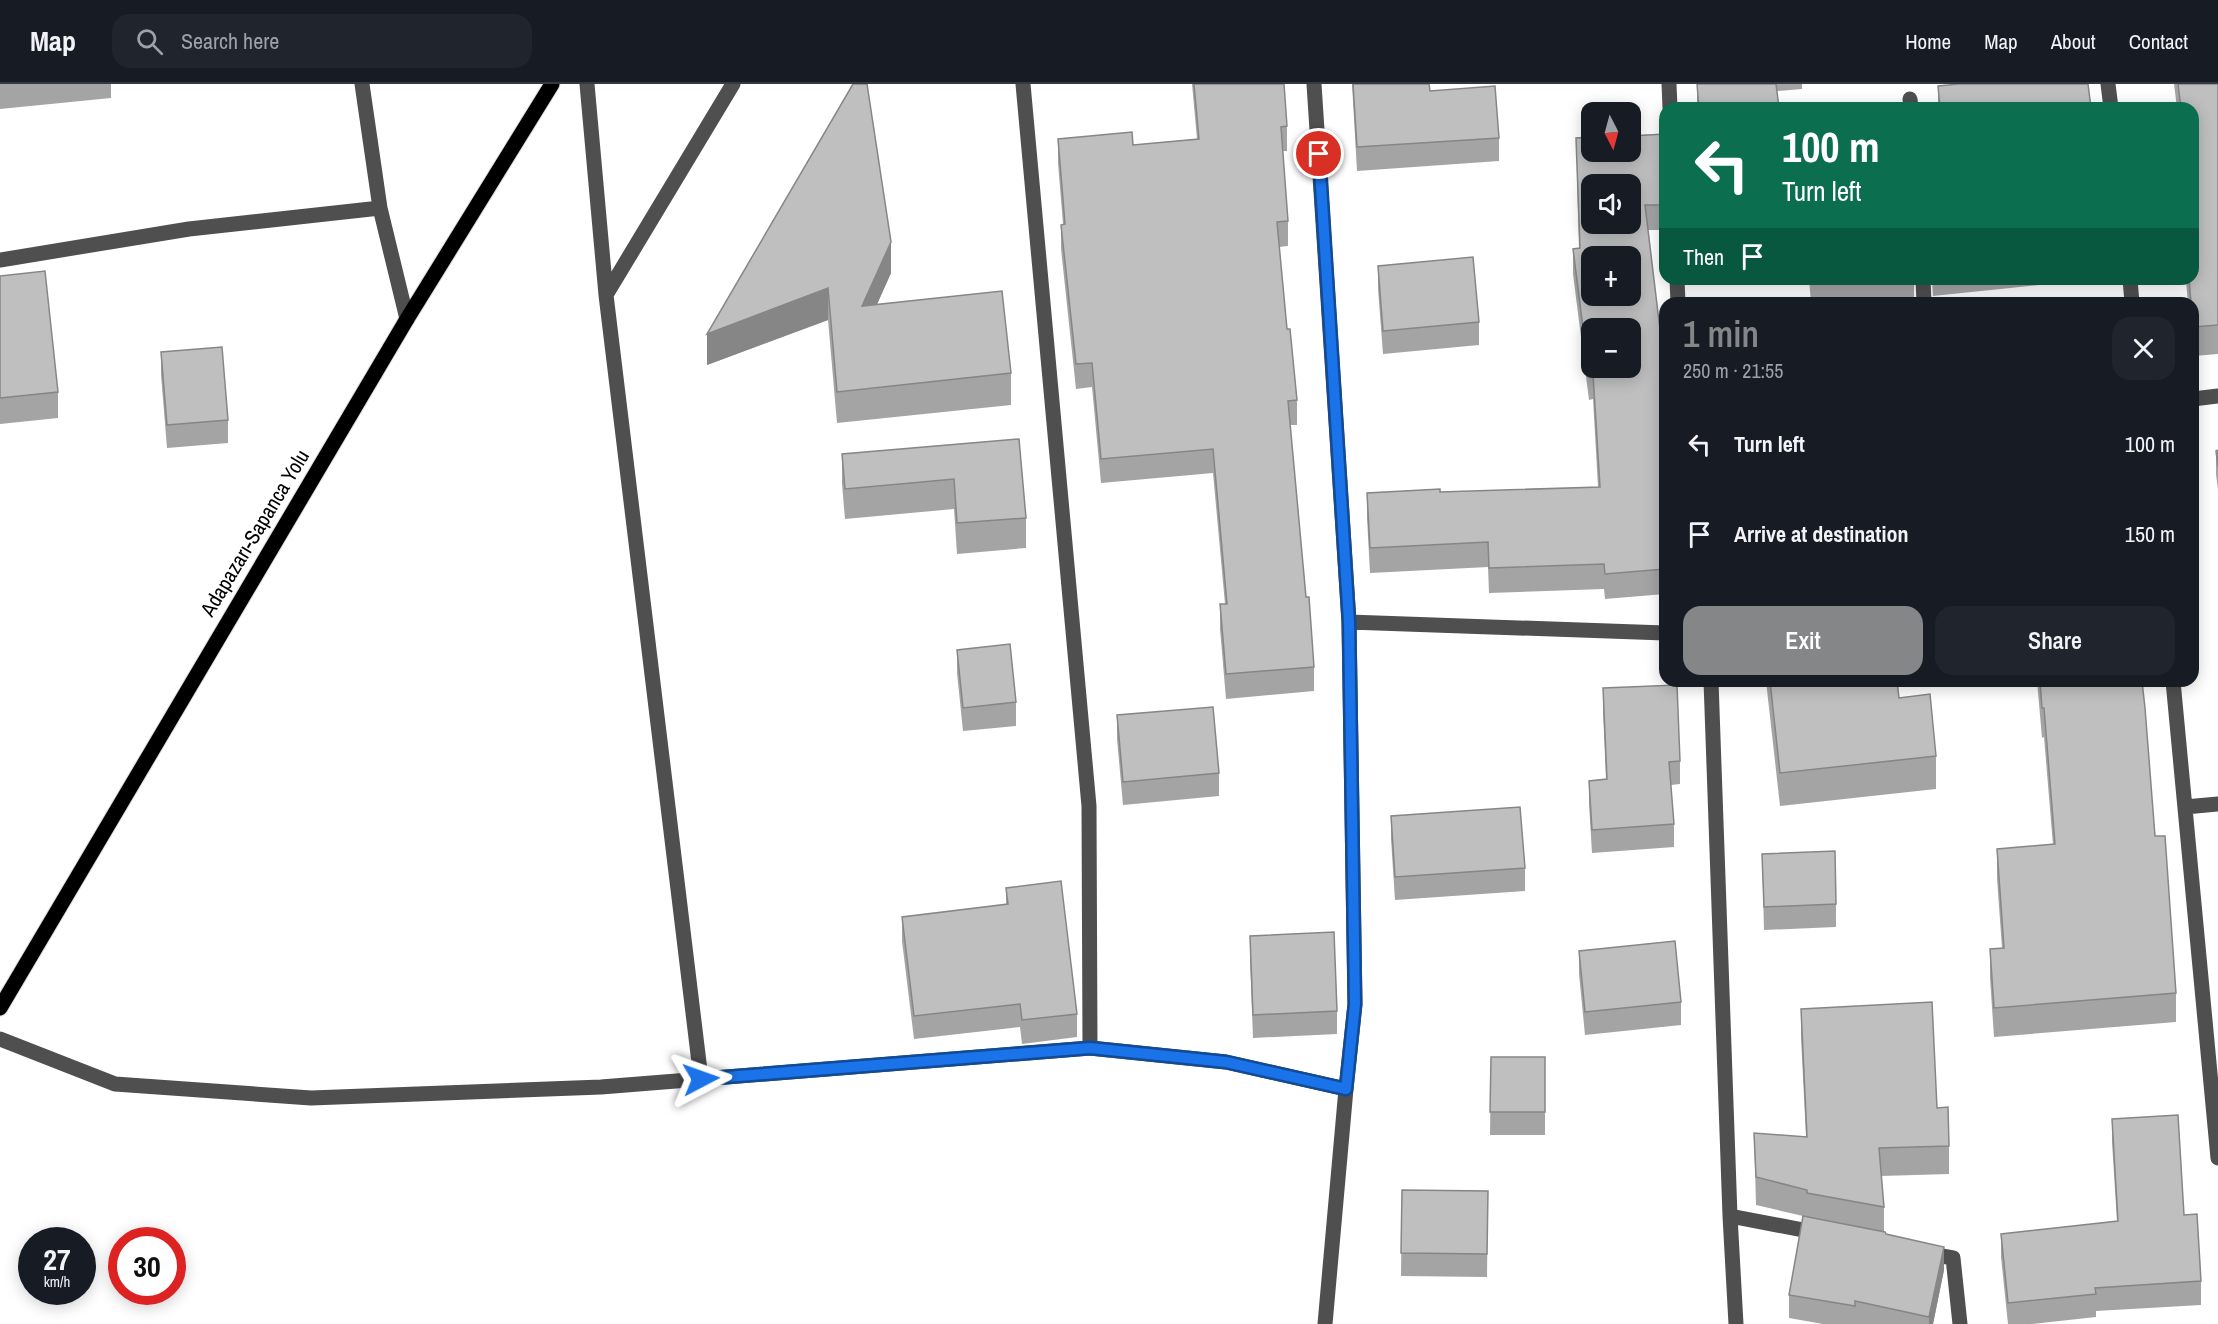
<!DOCTYPE html>
<meta charset="utf-8">
<style>
body{margin:0;font-family:"Archivo Narrow",sans-serif;background:#20242c;color:#f1f3f6;height:100vh;display:flex;flex-direction:column;font-size:22px;white-space:nowrap}
*{box-sizing:border-box;margin:0}
p{font-size:20px;color:#9ea1a6}
.icon{flex:none;width:33px;height:33px;fill:none;stroke:currentColor;stroke-width:2;stroke-linecap:round;stroke-linejoin:round}
.map{position:relative;flex:1;overflow:hidden}
.details{position:absolute;left:1659px;top:213px;width:540px;height:390px;display:flex;flex-direction:column;background:#171b24;border-radius:18px;box-shadow:0 3px 15px #0003}
.details>*{flex:none}
.top-card{position:absolute;left:1659px;top:18px;width:540px;height:183px;border-radius:18px;box-shadow:0 3px 15px #0003;background:#0b6e4f;color:#fff;overflow:hidden}
.needle{width:39px;rotate:174deg}
.controls{position:absolute;left:1581px;top:18px;display:grid;gap:12px}
.controls a{display:grid;place-items:center;width:60px;height:60px;border-radius:12px;background:#171b24;box-shadow:0 3px 15px #0003;font-size:30px}
.speed{position:absolute;left:18px;top:1143px;display:flex;gap:12px;font-size:30px;font-weight:700;text-align:center}
.speed>*{display:grid;place-content:center;width:78px;height:78px;border-radius:50%;background:#171b24;box-shadow:0 3px 15px #0003;line-height:1}
.speed small{font-size:15px;font-weight:400}
.speed .limit{border:9px solid #d22;background:#fff;color:#111}
.pin{position:absolute;display:grid;place-items:center;width:51px;height:51px;color:#fff;margin:-26px;border:3px solid #fff;border-radius:50%;box-shadow:0 2px 6px #0007}
.me{position:absolute;width:66px;margin:-33px;rotate:86deg;stroke-linejoin:round;filter:drop-shadow(0 0 4px #0008)}
.turn{display:flex;align-items:center;gap:21px;height:126px;padding:0 24px;font-size:27px}
.turn .icon{width:78px;height:78px;stroke-width:2.5}
.turn b{display:block;font-size:42px;line-height:51px}
.then{display:flex;align-items:center;height:57px;padding:0 24px;background:#0003;gap:12px;font-size:22px}
.round{display:grid;place-items:center;flex:none;width:63px;height:63px;border-radius:18px;background:#20242c}
.headline{display:flex;align-items:center;justify-content:space-between;height:102px;padding:0 24px}
h1{font-size:36px;font-weight:600;line-height:45px;color:#858687}
.primary-button{display:flex;gap:12px;margin-top:auto;padding:12px 24px}
.primary-button a{flex:1;height:69px;border-radius:18px;background:#858687;color:#fff;font-size:24px;font-weight:600;line-height:69px;text-align:center}
.primary-button a+a{background:#20242c;color:#f1f3f6}
ul{padding:0;list-style:none}
li{display:flex;align-items:center;gap:18px;height:90px;padding:0 24px}
li div{flex:1}
li b{display:block;font-size:22px}
li em{font-style:normal}
header{display:flex;align-items:center;gap:36px;box-sizing:border-box;height:84px;padding:0 30px;background:#171b24;border-bottom:2px solid #363941}
header strong{font-size:28px}
nav{display:flex;gap:33px;margin-inline-start:auto;font-size:21px}
.search{width:420px;height:54px;background:#20242c;display:flex;align-items:center;gap:15px;box-sizing:border-box;padding:0 21px;border-radius:18px;color:#9ea1a6;font-size:22px}
.map>svg:first-child{display:block}
.lines{fill:none;stroke-linecap:round;stroke-linejoin:round}
.major-casing{stroke:#dbdbdb;stroke-width:17}
.minor{stroke:#4f4f4f;stroke-width:15}
.major{stroke:#000;stroke-width:15}
.wall{fill:#a4a4a4}
.shaded-wall{fill:#868686}
.building{fill:#bfbfbf;stroke:#868686;stroke-width:1.5;fill-rule:evenodd}
.route-casing{stroke:#114b97;stroke-width:15}
.route{stroke:#1a73e8;stroke-width:10}
.labels{text-anchor:middle;stroke-width:4.5;stroke-linejoin:round;paint-order:stroke}
.street-label{font-size:21px;fill:#000;stroke:#fff}
</style>
<header>
<strong>Map</strong>
<div class="search"><svg class="icon" aria-label="search" viewBox="0 0 24 24"><circle cx="10" cy="10" r="6"/><path d="M15 15l6 6"/></svg>Search here</div>
<nav><a>Home</a><a>Map</a><a>About</a><a>Contact</a></nav>
</header>
<div class="map">
<svg width="2218" height="1240" viewBox="0 0 2218 1240">
<rect width="100%" height="100%" fill="#fff"/>
<g class="lines">
<defs>
<path id="major" d="M 0,924 L 407,235 L 552,0"/>
</defs>
<use href="#major" class="major-casing"/>
<path class="minor" d="M 362,0 L 380,124 L 407,235
M 587,0 L 606,211 L 701,995
M 1669,0 L 1670,24
M 2108,0 L 2111,24
M 1910,15 L 1911,24
M 0,176 L 189,145 L 380,124
M 1677,195 L 1678,219
M 1923,195 L 1924,219
M 2130,195 L 2132,219
M 606,211 L 733,0
M 2193,315 L 2218,312
M 1349,538 L 1665,549
M 1711,597 L 1730,1132 L 1736,1240
M 2173,597 L 2218,1074
M 2185,723 L 2218,720
M 0,955 L 115,1000 L 311,1014 L 601,1003 L 1090,964 L 1089,722 L 1023,0
M 1090,964 L 1226,978 L 1346,1005 L 1355,920 L 1349,538 L 1314,0
M 1730,1132 L 1819,1149
M 1925,1169 L 1953,1174 L 1960,1240
M 1325,1240 L 1346,1005"/>
<use href="#major" class="major"/>
</g>
<path class="wall" d="M 0,0 L 111,0 L 111,14 L 0,25 Z
M 1192,0 L 1284,0 L 1287,42 L 1287,67 L 1283,67 L 1288,137 L 1288,162 L 1279,163 L 1287,245 L 1297,316 L 1297,341 L 1290,341 L 1306,513 L 1314,583 L 1314,607 L 1226,615 L 1220,545 L 1220,520 L 1225,520 L 1213,389 L 1101,399 L 1092,303 L 1076,305 L 1061,165 L 1061,141 L 1063,140 L 1058,79 L 1058,55 L 1133,61 L 1197,55 Z
M 1352,0 L 1429,0 L 1430,7 L 1499,54 L 1499,77 L 1357,87 Z
M 1697,0 L 1802,0 L 1802,5 L 1777,7 L 1779,24 L 1697,24 Z
M 2174,0 L 2218,0 L 2218,270 L 2194,272 L 2193,219 L 2188,219 L 2186,198 L 2186,195 L 2193,195 L 2193,24 L 2177,24 Z
M 1938,2 L 2091,24 L 1938,24 Z
M 1665,50 L 1665,146 L 1648,146 L 1665,287 L 1665,510 L 1605,515 L 1604,505 L 1489,509 L 1488,483 L 1370,489 L 1367,434 L 1367,409 L 1440,408 L 1598,403 L 1593,315 L 1589,316 L 1573,190 L 1573,165 L 1579,165 L 1576,54 Z
M 891,158 L 891,189 L 877,220 L 1011,289 L 1011,321 L 837,339 L 828,236 L 707,281 Z
M 1378,182 L 1479,238 L 1479,261 L 1383,270 L 1378,205 Z
M 0,192 L 58,308 L 58,334 L 0,340 Z
M 1809,195 L 1914,195 L 1914,214 L 1865,219 L 1811,219 Z
M 1932,195 L 2096,195 L 1933,212 Z
M 161,268 L 228,336 L 228,359 L 167,364 L 161,291 Z
M 1019,355 L 1026,434 L 1026,464 L 957,470 L 954,425 L 845,435 L 842,400 L 842,370 Z
M 2218,366 L 2218,406 L 2216,390 L 2216,367 Z
M 957,566 L 1016,618 L 1016,642 L 963,647 L 957,589 Z
M 1766,597 L 1897,597 L 1899,614 L 1936,672 L 1936,705 L 1780,722 Z
M 2037,597 L 2142,597 L 2155,752 L 2176,909 L 2176,938 L 1994,953 L 1990,894 L 1990,865 L 2002,864 L 1997,794 L 1997,765 L 2053,761 L 2044,653 L 2042,654 Z
M 1603,604 L 1680,677 L 1680,700 L 1671,701 L 1674,740 L 1674,763 L 1592,769 L 1589,720 L 1589,697 L 1606,696 L 1603,627 Z
M 1117,631 L 1219,689 L 1219,712 L 1123,721 L 1117,655 Z
M 1391,732 L 1525,784 L 1525,807 L 1395,816 L 1391,755 Z
M 1762,770 L 1836,820 L 1836,843 L 1764,846 Z
M 1006,804 L 1077,930 L 1077,953 L 1022,960 L 1020,943 L 914,955 L 902,857 L 902,833 L 1006,821 Z
M 1250,852 L 1337,927 L 1337,950 L 1253,954 L 1250,875 Z
M 1579,867 L 1681,918 L 1681,941 L 1585,951 L 1579,890 Z
M 1801,925 L 1937,1024 L 1949,1062 L 1949,1090 L 1881,1092 L 1884,1123 L 1884,1148 L 1886,1150 L 1944,1186 L 1933,1240 L 1823,1240 L 1789,1234 L 1789,1211 L 1803,1132 L 1756,1121 L 1754,1049 L 1806,1053 L 1801,953 Z
M 1491,973 L 1545,973 L 1545,1051 L 1490,1051 Z
M 2112,1035 L 2184,1131 L 2201,1197 L 2201,1221 L 2096,1227 L 2096,1233 L 2031,1240 L 2008,1240 L 2001,1173 L 2001,1150 L 2117,1137 L 2112,1058 Z
M 1402,1106 L 1488,1107 L 1487,1193 L 1401,1192 Z"/>
<path class="shaded-wall" d="M 891,158 L 891,189 L 862,254 L 862,222 Z
M 828,204 L 828,236 L 707,281 L 707,250 Z
M 1944,1163 L 1944,1186 L 1933,1240 L 1929,1240 L 1929,1233 Z"/>
<path class="building" d="M 853,0 L 867,0 L 891,158 L 862,222 L 1002,207 L 1011,289 L 837,308 L 828,204 L 707,250 Z
M 1194,0 L 1284,0 L 1287,42 L 1281,43 L 1288,137 L 1277,138 L 1287,245 L 1290,245 L 1297,316 L 1288,317 L 1306,513 L 1309,513 L 1314,583 L 1226,590 L 1220,520 L 1227,520 L 1213,365 L 1101,375 L 1092,279 L 1076,280 L 1061,141 L 1065,140 L 1058,55 L 1132,48 L 1133,61 L 1199,55 Z
M 1353,0 L 1429,0 L 1430,7 L 1495,2 L 1499,54 L 1357,63 Z
M 1697,0 L 1776,0 L 1779,24 L 1699,24 Z
M 1959,0 L 2088,0 L 2091,24 L 1940,24 L 1938,2 Z
M 2178,0 L 2218,0 L 2218,241 L 2194,243 L 2193,219 L 2191,219 L 2189,195 L 2193,195 L 2193,168 L 2194,168 L 2193,154 L 2193,24 L 2181,24 Z
M 1665,50 L 1665,121 L 1645,121 L 1665,287 L 1665,485 L 1605,490 L 1604,480 L 1489,484 L 1488,458 L 1370,464 L 1367,409 L 1440,405 L 1440,408 L 1600,403 L 1593,290 L 1589,291 L 1573,165 L 1580,164 L 1576,54 L 1592,53 L 1592,68 L 1630,68 L 1630,52 ZM 1592,100 L 1630,100 L 1630,140 L 1592,140 ZM 1592,172 L 1630,172 L 1630,212 L 1592,212 ZM 1592,244 L 1630,244 L 1630,284 L 1592,284 Z
M 1473,173 L 1479,238 L 1383,247 L 1378,182 Z
M 45,187 L 58,308 L 0,314 L 0,192 Z
M 222,263 L 228,336 L 167,341 L 161,268 Z
M 1019,355 L 1026,434 L 957,439 L 954,395 L 845,405 L 842,370 Z
M 2218,366 L 2218,383 L 2216,367 Z
M 1010,560 L 1016,618 L 963,624 L 957,566 Z
M 1770,597 L 1897,597 L 1899,614 L 1930,610 L 1936,672 L 1780,689 Z
M 2040,597 L 2142,597 L 2145,624 L 2155,752 L 2165,752 L 2176,909 L 1994,924 L 1990,865 L 2004,864 L 1997,765 L 2055,760 L 2044,624 L 2042,624 Z
M 1677,601 L 1680,677 L 1669,678 L 1674,740 L 1592,746 L 1589,697 L 1607,695 L 1603,604 Z
M 1213,623 L 1219,689 L 1123,698 L 1117,631 Z
M 1520,723 L 1525,784 L 1395,793 L 1391,732 Z
M 1835,767 L 1836,820 L 1764,823 L 1762,770 Z
M 1061,797 L 1077,930 L 1022,936 L 1020,920 L 914,932 L 902,833 L 1008,820 L 1006,804 Z
M 1334,848 L 1337,927 L 1253,931 L 1250,852 Z
M 1675,857 L 1681,918 L 1585,928 L 1579,867 Z
M 1932,918 L 1937,1024 L 1948,1023 L 1949,1062 L 1879,1064 L 1884,1123 L 1807,1109 L 1807,1106 L 1756,1093 L 1754,1049 L 1807,1053 L 1801,925 Z
M 1491,973 L 1545,973 L 1545,1028 L 1490,1028 Z
M 2178,1031 L 2184,1131 L 2197,1130 L 2201,1197 L 2095,1204 L 2096,1210 L 2008,1219 L 2001,1150 L 2118,1137 L 2112,1035 Z
M 1402,1106 L 1488,1107 L 1487,1170 L 1401,1169 Z
M 1803,1132 L 1885,1148 L 1886,1150 L 1944,1163 L 1929,1233 L 1855,1217 L 1855,1222 L 1789,1211 Z"/>
<g class="lines">
<defs>
<path id="route" d="M 701,995 L 1090,964 L 1226,978 L 1346,1005 L 1355,920 L 1349,538 L 1319,70"/>
</defs>
<use href="#route" class="route-casing"/>
<use href="#route" class="route"/>
</g>
<g class="labels">
<g class="street-label">
<text transform="translate(255 449) rotate(-59)" y="7">Adapazarı-Sapanca Yolu</text>
</g>
</g>
</svg>
<div class="controls">
<a><svg class="needle" viewBox="-14 -14 28 28"><path d="M0-13l5 13h-10z" fill="#e53935"/><path d="M0 13l5-13h-10z" fill="#9ea1a6"/></svg></a>
<a><svg class="icon" aria-label="sound" viewBox="0 0 24 24"><path d="M4 9h4l5-4v14l-5-4H4zM17 9q2 3 0 6"/></svg></a>
<a>+</a>
<a>−</a>
</div>
<div class="speed"><div>27<small>km/h</small></div><div class="limit">30</div></div>
<div class="pin" style="left:1319px;top:70px;background:#d93025"><svg class="icon" aria-label="arrive" viewBox="0 0 24 24"><path d="M6 21V4h12l-3 4 3 4H6"/></svg></div>
<svg class="me" style="left:701px;top:995px" viewBox="-20 -20 40 40"><path d="M0-17L14 15 0 8-14 15z" fill="#1a73e8" stroke="#fff" stroke-width="4"/></svg>
<div class="top-card">
<div class="turn"><svg class="icon" aria-label="left" viewBox="0 0 24 24"><path d="M17 20v-9H6M10 6l-5 5 5 5"/></svg><div><b>100 m</b>Turn left</div></div>
<div class="then">Then<svg class="icon" aria-label="arrive" viewBox="0 0 24 24"><path d="M6 21V4h12l-3 4 3 4H6"/></svg></div>
</div>
<section class="details">
<div class="headline"><div><h1>1 min</h1><p>250 m · 21:55</p></div><a class="round"><svg class="icon" aria-label="close" viewBox="0 0 24 24"><path d="M6 6l12 12M18 6L6 18"/></svg></a></div>
<ul>
<li><svg class="icon" aria-label="left" viewBox="0 0 24 24"><path d="M17 20v-9H6M10 6l-5 5 5 5"/></svg><div><b>Turn left</b></div><em>100 m</em></li>
<li><svg class="icon" aria-label="arrive" viewBox="0 0 24 24"><path d="M6 21V4h12l-3 4 3 4H6"/></svg><div><b>Arrive at destination</b></div><em>150 m</em></li>
</ul>
<div class="primary-button"><a>Exit</a><a>Share</a></div>
</section>
</div>
